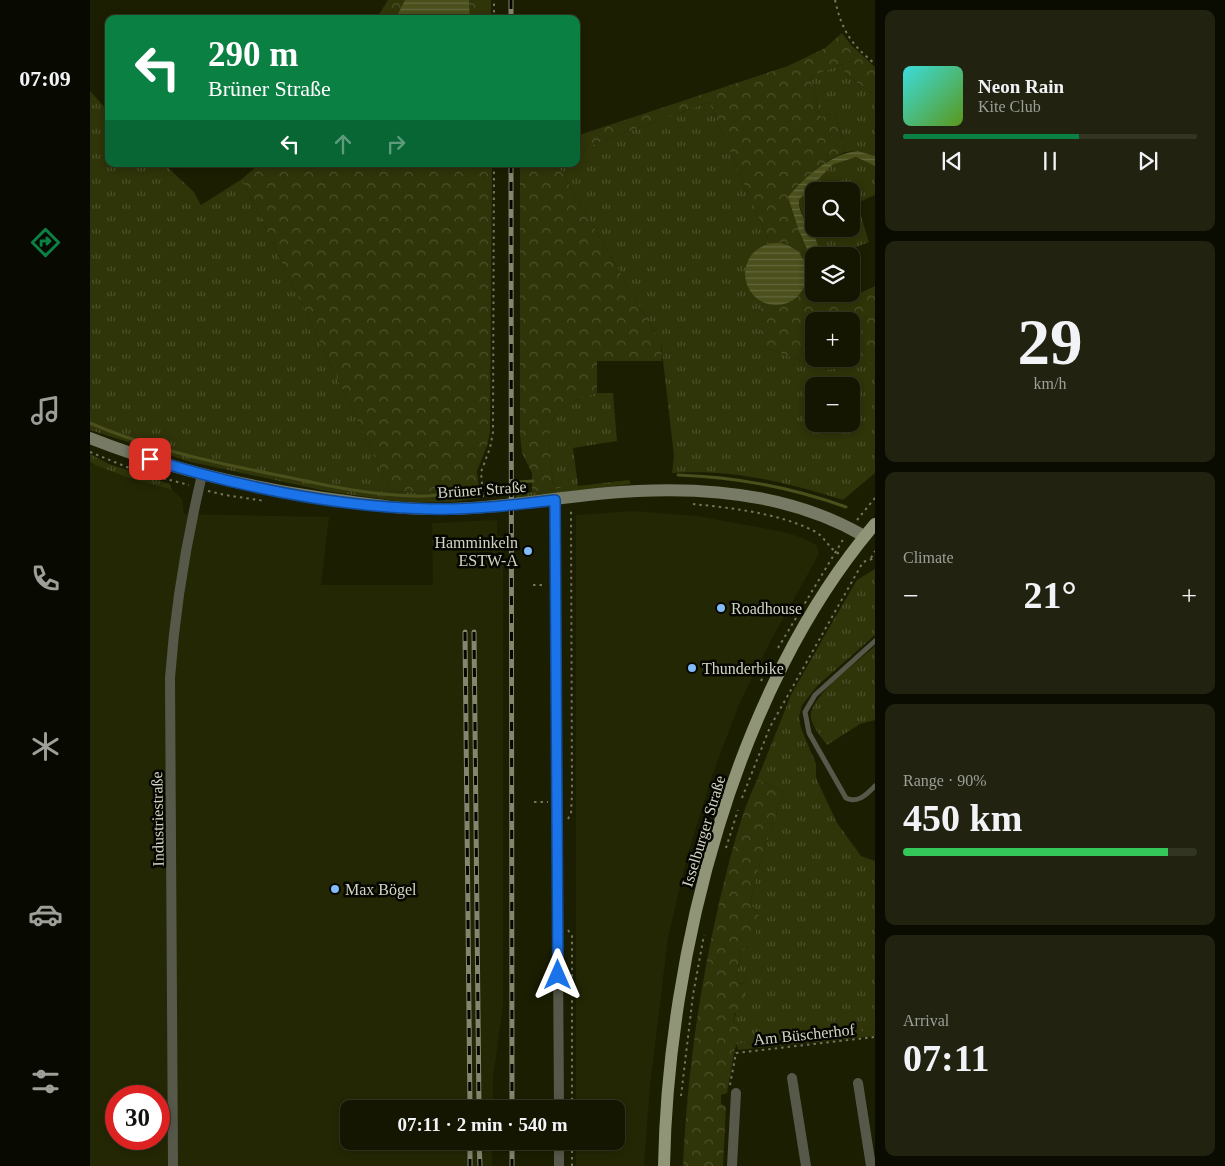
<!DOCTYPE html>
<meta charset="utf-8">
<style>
body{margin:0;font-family:Georgia,serif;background:#212310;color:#f1f3f6;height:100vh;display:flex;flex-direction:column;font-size:19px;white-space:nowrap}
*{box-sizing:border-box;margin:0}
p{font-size:16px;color:#9d9f99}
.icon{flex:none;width:28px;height:28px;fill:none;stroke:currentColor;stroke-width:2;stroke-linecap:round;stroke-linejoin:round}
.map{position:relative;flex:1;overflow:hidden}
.side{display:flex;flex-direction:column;gap:10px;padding:10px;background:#0b0c01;width:350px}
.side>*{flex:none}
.hud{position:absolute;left:15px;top:15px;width:475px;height:152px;border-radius:10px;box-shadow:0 2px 8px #0003,0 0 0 1px #333523;background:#0b8043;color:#fff;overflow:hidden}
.buttons{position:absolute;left:715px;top:182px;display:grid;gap:10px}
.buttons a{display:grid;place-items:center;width:55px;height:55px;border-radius:10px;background:#141601;box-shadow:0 2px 8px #0003,0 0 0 1px #333523;font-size:25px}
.speed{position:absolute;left:15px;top:1085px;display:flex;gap:10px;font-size:25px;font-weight:700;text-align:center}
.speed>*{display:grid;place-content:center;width:65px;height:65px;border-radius:50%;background:#141601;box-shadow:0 2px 8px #0003,0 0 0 1px #333523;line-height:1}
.speed .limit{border:8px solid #d22;background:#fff;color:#111}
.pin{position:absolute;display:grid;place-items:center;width:42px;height:42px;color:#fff;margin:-21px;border-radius:10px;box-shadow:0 2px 8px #0006}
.me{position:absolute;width:55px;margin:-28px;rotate:0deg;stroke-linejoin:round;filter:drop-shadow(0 0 4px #0008)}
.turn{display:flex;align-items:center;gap:18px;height:105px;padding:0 20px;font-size:22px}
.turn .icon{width:65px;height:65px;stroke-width:2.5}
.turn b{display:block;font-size:35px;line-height:42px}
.lanes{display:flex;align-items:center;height:48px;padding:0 20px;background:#0003;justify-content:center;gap:25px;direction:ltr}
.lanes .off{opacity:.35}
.big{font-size:38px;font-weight:700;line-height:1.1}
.side .tile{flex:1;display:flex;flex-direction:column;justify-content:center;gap:8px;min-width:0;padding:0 18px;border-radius:10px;background:#212310}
.side .dial{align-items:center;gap:0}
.dial b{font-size:65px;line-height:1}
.song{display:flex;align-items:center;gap:15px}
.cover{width:60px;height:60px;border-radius:8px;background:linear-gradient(135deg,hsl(180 70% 55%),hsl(90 70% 35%))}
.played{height:5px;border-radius:2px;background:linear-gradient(90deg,#0b8043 60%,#333523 60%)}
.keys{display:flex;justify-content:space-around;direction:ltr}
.heat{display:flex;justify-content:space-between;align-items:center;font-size:28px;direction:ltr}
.charge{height:8px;border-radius:4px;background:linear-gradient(90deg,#34c759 90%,#333523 0)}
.trip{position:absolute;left:250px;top:1100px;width:285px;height:50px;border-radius:10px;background:#141601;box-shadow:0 2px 8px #0003,0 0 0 1px #333523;font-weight:700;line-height:50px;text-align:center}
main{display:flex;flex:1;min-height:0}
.dock{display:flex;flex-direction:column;width:90px;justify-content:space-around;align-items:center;background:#080900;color:#9d9f99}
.dock .icon{width:35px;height:35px}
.dock .on{color:#0b8043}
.dock b{font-size:22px;color:#f1f3f6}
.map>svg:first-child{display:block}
.built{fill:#242704;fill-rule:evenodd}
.grass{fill:url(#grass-tufts);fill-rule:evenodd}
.forest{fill:url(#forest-crowns);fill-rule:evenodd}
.water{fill:url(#water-rules)}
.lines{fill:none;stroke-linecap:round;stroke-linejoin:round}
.stream{stroke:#4a4f1c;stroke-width:3}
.path{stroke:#73755e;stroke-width:2;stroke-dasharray:2.5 4;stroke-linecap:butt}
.service{stroke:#56584a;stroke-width:5}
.minor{stroke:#56584a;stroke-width:10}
.secondary{stroke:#777a64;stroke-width:12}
.primary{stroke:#919578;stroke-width:12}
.rail-casing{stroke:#848670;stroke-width:5}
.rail{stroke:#060701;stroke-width:3;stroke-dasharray:9;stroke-linecap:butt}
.route-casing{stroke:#114b97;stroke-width:12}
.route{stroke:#1a73e8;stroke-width:9}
.poi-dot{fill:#82bcfa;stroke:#060701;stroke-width:2}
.labels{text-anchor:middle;stroke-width:5;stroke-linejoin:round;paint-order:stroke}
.street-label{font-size:16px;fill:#d3d5c4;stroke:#060701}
.poi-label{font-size:16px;fill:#d3d5c4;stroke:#060701;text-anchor:start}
</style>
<main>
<nav class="dock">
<b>07:09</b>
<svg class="icon on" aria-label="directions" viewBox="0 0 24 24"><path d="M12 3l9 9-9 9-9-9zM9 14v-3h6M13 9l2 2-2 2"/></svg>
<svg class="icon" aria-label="music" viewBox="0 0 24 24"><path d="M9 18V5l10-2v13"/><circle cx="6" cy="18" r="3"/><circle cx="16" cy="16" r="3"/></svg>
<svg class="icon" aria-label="phone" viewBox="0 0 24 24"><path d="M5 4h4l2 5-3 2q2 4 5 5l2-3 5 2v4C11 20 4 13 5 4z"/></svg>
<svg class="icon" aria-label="climate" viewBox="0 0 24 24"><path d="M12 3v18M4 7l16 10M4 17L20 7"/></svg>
<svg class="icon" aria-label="car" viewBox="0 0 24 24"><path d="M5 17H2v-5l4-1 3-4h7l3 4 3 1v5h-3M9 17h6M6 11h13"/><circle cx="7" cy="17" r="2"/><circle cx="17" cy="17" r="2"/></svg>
<svg class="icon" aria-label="filters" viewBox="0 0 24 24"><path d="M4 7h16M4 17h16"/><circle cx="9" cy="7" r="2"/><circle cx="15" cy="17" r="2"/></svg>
</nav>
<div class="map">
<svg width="785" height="1166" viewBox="0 0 785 1166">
<defs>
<pattern id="grass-tufts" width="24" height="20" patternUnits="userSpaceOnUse" patternTransform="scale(1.25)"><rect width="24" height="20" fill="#303409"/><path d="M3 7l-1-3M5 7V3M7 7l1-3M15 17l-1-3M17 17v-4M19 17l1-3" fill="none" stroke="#4d502b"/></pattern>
<pattern id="forest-crowns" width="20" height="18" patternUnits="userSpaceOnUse" patternTransform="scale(1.25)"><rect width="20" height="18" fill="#303409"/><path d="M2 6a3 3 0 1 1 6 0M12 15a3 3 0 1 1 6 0" fill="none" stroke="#4d502b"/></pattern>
<pattern id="water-rules" width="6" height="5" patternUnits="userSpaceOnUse" patternTransform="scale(1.25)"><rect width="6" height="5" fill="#4a4f1c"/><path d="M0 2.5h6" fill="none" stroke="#63673b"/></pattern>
</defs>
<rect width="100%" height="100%" fill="#1b1e01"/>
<path class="built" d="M 0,463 L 39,478 L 82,490 L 92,499 L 94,514 L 239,517 L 231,585 L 343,585 L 342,523 L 407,520 L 407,536 L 413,536 L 413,1005 L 403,1078 L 403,1109 L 259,1109 L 259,1141 L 402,1141 L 402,1166 L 0,1166 ZM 26,1096 L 69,1096 L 69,1139 L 26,1139 Z
M 543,511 L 608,516 L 689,531 L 710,537 L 727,545 L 729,554 L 679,644 L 650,702 L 622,776 L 597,857 L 578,938 L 560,1086 L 554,1166 L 486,1166 L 486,1141 L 526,1141 L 526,1109 L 486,1109 L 486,515 Z"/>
<path class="grass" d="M 752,64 L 755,74 L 785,95 L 785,156 L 768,151 L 755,152 L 746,113 L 731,117 L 720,77 Z
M 0,91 L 19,112 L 19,164 L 74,164 L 104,192 L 111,205 L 152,179 L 301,491 L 336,493 L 379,485 L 384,499 L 362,502 L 318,503 L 236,491 L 101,462 L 0,430 Z
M 619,102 L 680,244 L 674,245 L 665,296 L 671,300 L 671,346 L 736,370 L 785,363 L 785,473 L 753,500 C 696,482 642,469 582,473 L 584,456 L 571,343 L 467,164 L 486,164 L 486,151 ZM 724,386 L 761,386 L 761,424 L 724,424 Z
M 766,157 L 785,166 L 785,195 L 767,203 L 779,242 L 744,256 L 728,256 L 729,253 C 724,240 709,212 709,200 L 742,165 ZM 724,191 L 761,191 L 761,229 L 724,229 Z
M 507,393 L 523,393 L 527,441 L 483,448 L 488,486 L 539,480 L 541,484 L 426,498 L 426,494 L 471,488 L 463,484 C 458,433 448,408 507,393 Z
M 0,454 L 19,464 L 80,484 L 82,490 L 39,478 L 5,465 L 0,462 Z
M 785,569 L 785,635 L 727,686 L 712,705 L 709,717 L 711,728 L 726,764 L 726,778 L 747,823 L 771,856 L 785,861 L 785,1027 L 647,1044 L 644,1050 L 649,1025 L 643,1022 L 656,981 L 650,984 L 646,977 L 651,952 L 657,947 L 662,951 L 669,915 L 660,903 L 670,863 L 694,791 L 667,780 L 701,695 L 739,628 L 767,580 Z
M 785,646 L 785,720 L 770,724 L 737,745 C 731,737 723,728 721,718 C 718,696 769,661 785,646 Z"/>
<path class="forest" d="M 298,0 L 315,0 L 305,19 L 286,19 Z
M 379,0 L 401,0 L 401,19 L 380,19 Z
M 752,33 L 761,45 L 785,67 L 785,95 L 755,74 L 752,64 L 720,77 L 731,117 L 746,113 L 755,152 L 738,161 L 698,197 L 724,263 L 724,294 L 761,294 L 761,285 L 766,295 L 785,286 L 785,363 L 736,370 L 671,346 L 671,300 C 694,311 718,295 717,269 L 686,243 L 680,244 L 619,102 L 486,151 L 486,136 L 698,66 L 735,48 ZM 724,321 L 761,321 L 761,359 L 724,359 Z
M 169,164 L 402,164 L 400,432 L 397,446 L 387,471 L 390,498 L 384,499 L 379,485 L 336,493 L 301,491 L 152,179 Z
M 430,164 L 467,164 L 571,343 L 572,361 L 507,361 L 507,393 C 448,408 458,433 463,484 L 472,488 L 442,492 L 442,473 L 432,453 L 430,436 Z
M 763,248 L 768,258 L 761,260 L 761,256 L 744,256 Z
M 667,780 L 694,791 L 670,863 L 660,903 L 669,915 L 662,952 L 657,947 L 651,952 L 646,977 L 650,984 L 657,981 L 651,1011 L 645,1013 L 643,1022 L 649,1025 L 637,1093 L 631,1095 L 631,1104 L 636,1107 L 633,1166 L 593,1166 C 597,1077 609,990 629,903 C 639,862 649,818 667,780 Z
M 785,1027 L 785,1036 L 648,1050 L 647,1044 Z"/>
<path class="water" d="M 315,0 L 379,0 L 380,19 L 305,19 Z
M 768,151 L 785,156 L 785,166 L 766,157 L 742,165 L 709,200 C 708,221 732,235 728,256 L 724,256 L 723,263 L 708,228 L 698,197 C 714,178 741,153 768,151 Z
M655 274a31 31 0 1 1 62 0a31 31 0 1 1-62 0Z"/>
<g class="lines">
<path class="stream" d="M 0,423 C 62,450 131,464 197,477 C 238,486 281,495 324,496 C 345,497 367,492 388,488
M 588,475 C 646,477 701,487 756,507
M 427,482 L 443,481"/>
<path class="path" d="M 745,0 C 752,31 761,44 785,64
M 404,19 L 404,0
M 0,452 L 49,472 L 99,485
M 118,491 L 135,495 L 175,501
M 393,497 L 391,472 L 400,448 L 403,432 L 404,164
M 603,504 C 642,508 688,513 724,531 C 736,537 739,550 750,554
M 767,520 L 785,498
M 781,558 L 785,551
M 443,585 L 456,585
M 688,648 L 754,538
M 671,681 L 680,663
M 652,798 L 680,727 L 773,562 L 785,558
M 444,802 L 458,802
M 478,819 L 481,813 L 482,794 L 481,509
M 636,848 L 648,810
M 478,930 L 482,936 L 482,1109
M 640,1085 L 646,1053 L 785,1037
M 591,1096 L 603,995 L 614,935
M 482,1166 L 482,1141"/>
<path class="service" d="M 785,641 L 725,695 L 715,712 L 719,733 L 756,798 C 768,804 777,794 785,786"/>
<path class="minor" d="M 465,500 L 469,1109
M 702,1078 L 716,1166
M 768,1083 L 781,1166
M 469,1141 L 469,1166
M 83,1166 L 80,678 C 85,609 96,542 112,475
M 642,1166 L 646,1093"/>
<path class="secondary" d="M 0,438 C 73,467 149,485 227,497 C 265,502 303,509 341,509 C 411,510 478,494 547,491 C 624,487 707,497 774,536"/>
<path class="primary" d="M 574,1166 C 578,953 645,688 785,524"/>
<defs>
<path id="rail" d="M 421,0 L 421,19
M 421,164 L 422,1109
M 375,632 L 380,1109
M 384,632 L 389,1109
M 380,1141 L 380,1166
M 389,1141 L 390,1166
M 422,1141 L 422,1166"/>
</defs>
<use href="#rail" class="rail-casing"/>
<use href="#rail" class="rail"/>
</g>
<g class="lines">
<defs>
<path id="route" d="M 60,459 C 150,487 246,507 340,509 C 381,510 424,505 465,500 L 468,975"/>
</defs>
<use href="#route" class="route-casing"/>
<use href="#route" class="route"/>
</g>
<g class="poi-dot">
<circle cx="438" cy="551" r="5"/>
<circle cx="631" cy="608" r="5"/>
<circle cx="602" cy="668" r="5"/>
<circle cx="245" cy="889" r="5"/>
</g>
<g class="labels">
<g class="street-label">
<text transform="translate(392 489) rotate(-4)" y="6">Brüner Straße</text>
<text transform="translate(67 819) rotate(-91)" y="6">Industriestraße</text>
<text transform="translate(613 831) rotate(-73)" y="6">Isselburger Straße</text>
<text transform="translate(714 1034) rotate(-6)" y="6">Am Büscherhof</text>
</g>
<g class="poi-label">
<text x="428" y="548" text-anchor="end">Hamminkeln<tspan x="428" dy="18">ESTW-A</tspan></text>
<text x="641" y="614">Roadhouse</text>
<text x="612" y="674">Thunderbike</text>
<text x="255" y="895">Max Bögel</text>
</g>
</g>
</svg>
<div class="buttons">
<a><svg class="icon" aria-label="search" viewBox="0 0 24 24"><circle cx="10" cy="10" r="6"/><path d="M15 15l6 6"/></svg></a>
<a><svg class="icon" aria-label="layers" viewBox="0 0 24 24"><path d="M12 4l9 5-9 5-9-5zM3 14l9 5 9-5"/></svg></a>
<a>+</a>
<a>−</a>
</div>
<div class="speed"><div class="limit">30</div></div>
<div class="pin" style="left:60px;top:459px;background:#d93025"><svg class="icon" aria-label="arrive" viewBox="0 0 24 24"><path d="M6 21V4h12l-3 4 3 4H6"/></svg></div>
<svg class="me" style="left:468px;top:975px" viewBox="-20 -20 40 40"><path d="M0-17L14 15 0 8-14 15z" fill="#1a73e8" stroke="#fff" stroke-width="4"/></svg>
<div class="trip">07:11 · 2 min · 540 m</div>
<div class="hud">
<div class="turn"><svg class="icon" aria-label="left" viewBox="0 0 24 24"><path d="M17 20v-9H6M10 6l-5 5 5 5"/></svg><div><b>290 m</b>Brüner Straße</div></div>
<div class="lanes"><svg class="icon" aria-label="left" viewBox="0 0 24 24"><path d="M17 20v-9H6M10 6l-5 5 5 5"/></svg><svg class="icon off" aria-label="ahead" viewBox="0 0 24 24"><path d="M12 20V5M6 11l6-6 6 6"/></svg><svg class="icon off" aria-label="right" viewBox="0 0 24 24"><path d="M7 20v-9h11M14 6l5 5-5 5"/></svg></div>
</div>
</div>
<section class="side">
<div class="tile">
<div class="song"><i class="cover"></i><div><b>Neon Rain</b><p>Kite Club</p></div></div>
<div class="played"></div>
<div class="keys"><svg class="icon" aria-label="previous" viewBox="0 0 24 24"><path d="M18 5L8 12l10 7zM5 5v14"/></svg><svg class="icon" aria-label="pause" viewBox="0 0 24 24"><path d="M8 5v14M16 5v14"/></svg><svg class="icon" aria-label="next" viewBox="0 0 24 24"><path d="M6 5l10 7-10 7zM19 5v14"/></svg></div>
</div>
<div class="tile dial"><b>29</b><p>km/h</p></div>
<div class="tile"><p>Climate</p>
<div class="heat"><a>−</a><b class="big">21°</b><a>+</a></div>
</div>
<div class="tile"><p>Range · 90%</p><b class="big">450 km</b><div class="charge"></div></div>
<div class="tile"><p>Arrival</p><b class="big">07:11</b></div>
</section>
</main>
